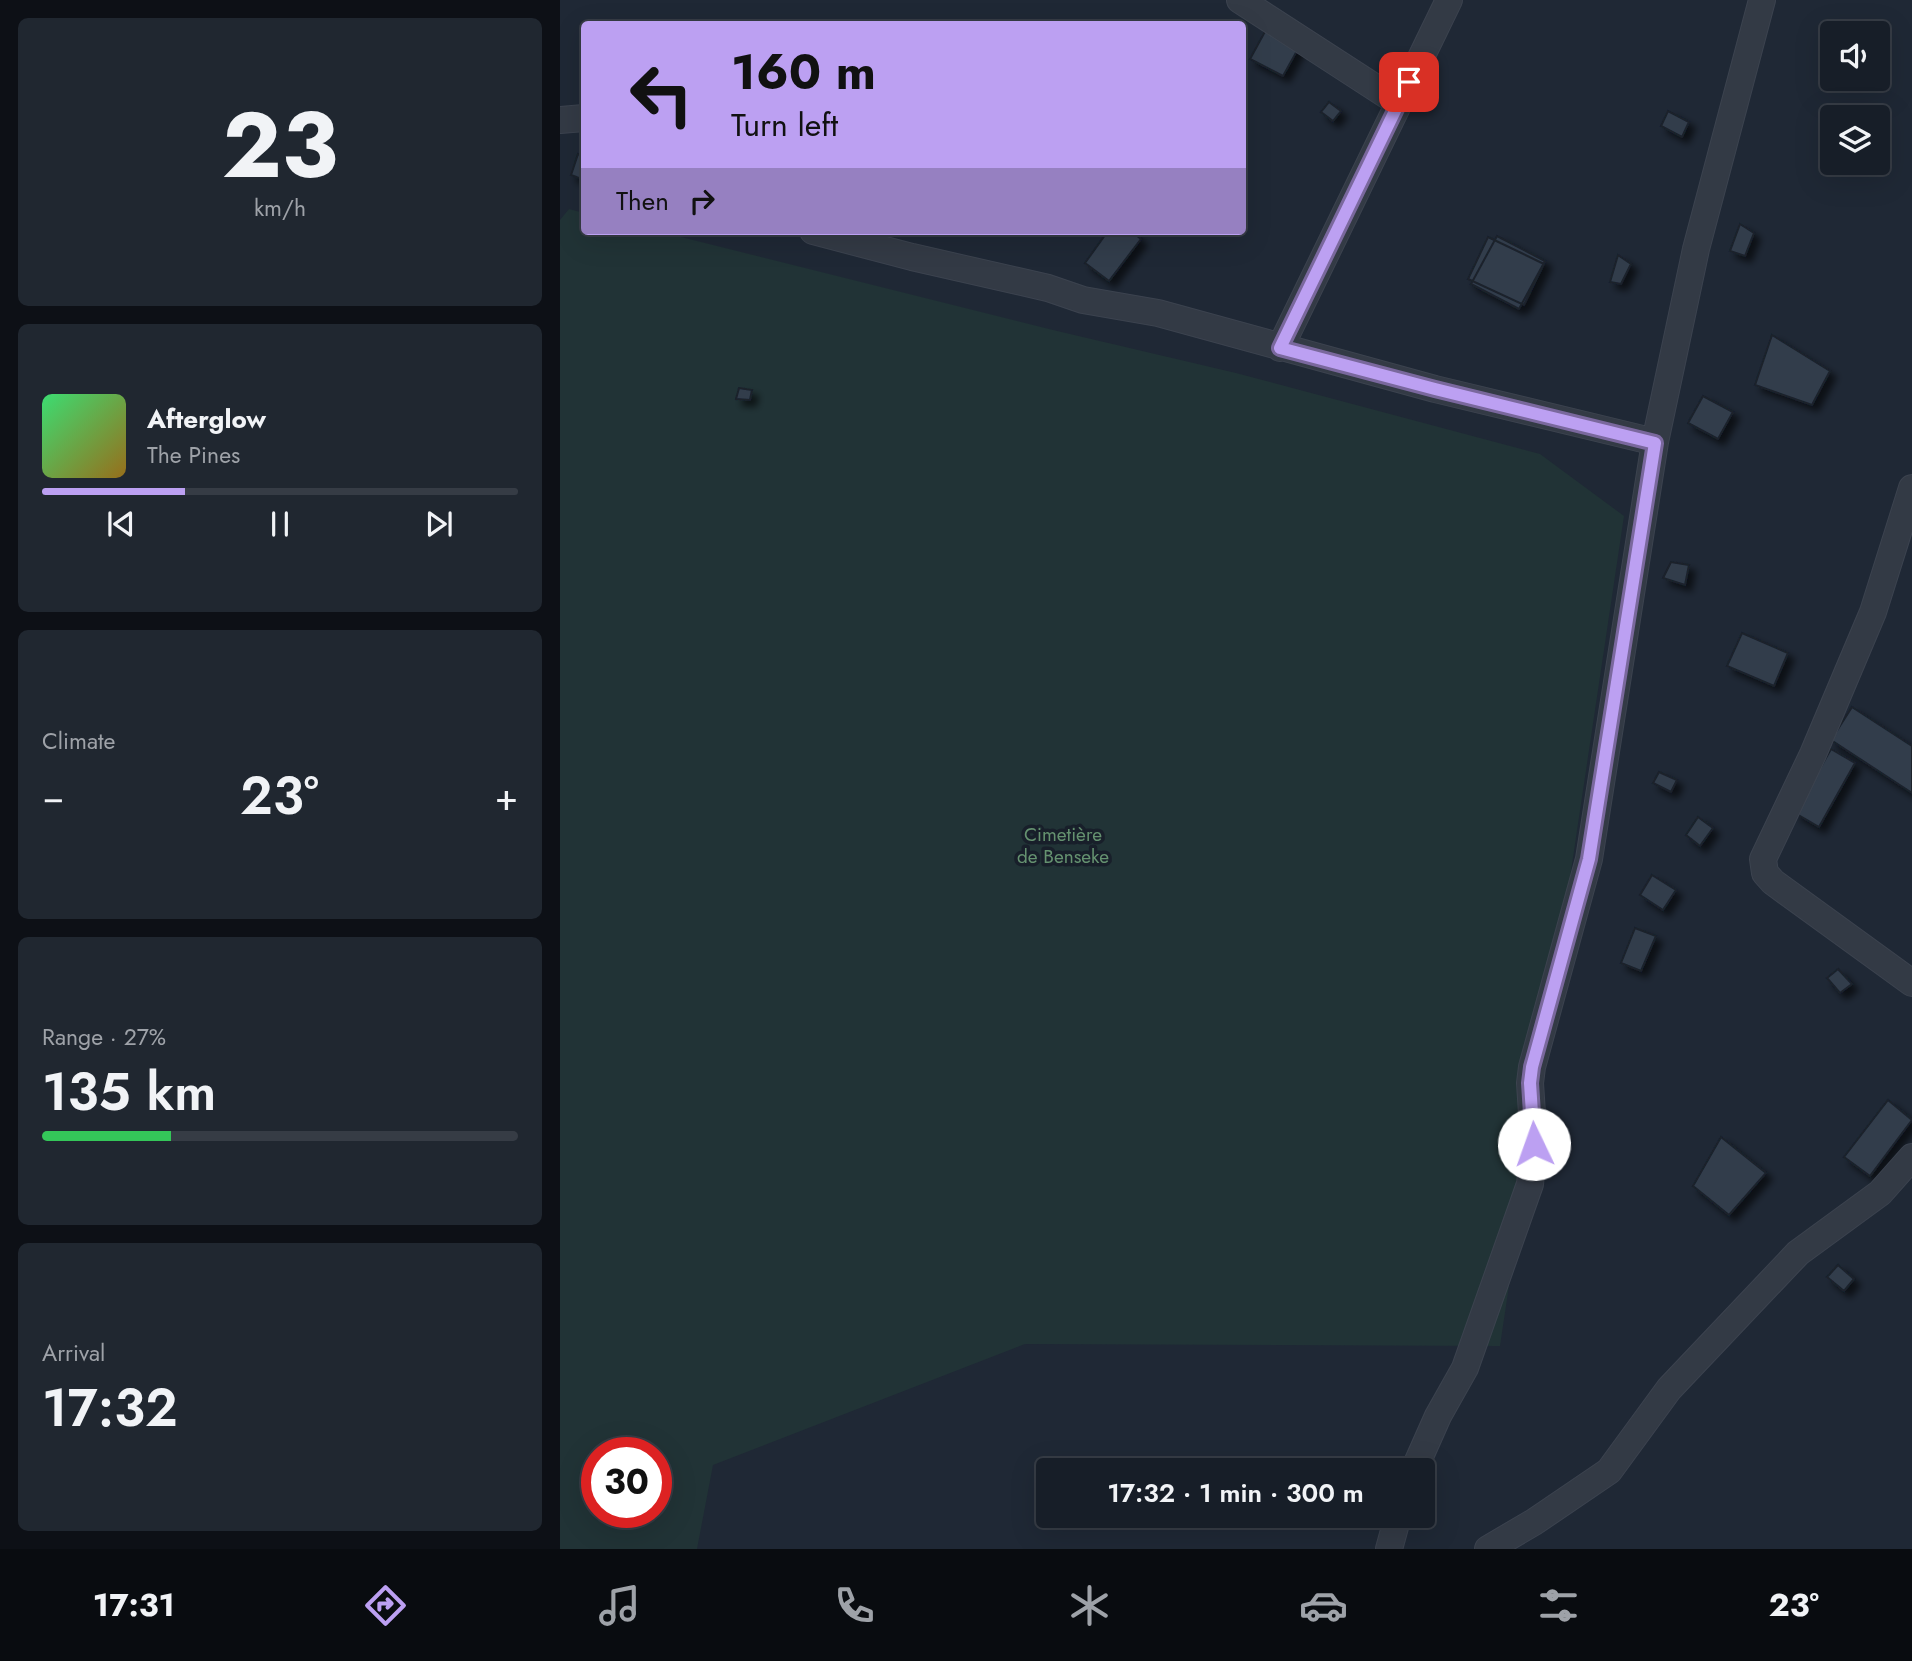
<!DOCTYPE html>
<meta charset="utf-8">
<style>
body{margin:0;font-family:Jost,sans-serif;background:#202730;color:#f1f3f6;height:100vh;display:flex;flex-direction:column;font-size:26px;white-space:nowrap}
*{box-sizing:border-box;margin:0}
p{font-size:23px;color:#9ea2a8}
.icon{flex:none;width:38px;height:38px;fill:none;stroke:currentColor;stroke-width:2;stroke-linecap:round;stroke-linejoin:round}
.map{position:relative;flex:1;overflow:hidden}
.drawer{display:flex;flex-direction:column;gap:18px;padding:18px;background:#0d1016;width:560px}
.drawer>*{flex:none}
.banner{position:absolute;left:21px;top:21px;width:665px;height:214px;border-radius:7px;box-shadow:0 7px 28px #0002,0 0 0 2px #363c45;background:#bca0f2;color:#111;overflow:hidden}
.tools{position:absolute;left:1260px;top:21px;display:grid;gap:14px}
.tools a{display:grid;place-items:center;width:70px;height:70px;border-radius:7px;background:#171e28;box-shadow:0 7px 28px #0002,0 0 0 2px #363c45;font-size:35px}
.speed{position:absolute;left:21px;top:1437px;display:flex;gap:14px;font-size:35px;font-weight:700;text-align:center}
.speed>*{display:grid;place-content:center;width:91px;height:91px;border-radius:50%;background:#171e28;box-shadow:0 7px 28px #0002,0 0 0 2px #363c45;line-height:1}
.speed .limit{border:10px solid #d22;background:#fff;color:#111}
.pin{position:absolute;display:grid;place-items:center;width:60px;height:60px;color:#fff;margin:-30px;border-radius:14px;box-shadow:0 4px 10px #0006}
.me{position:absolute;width:77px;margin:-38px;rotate:357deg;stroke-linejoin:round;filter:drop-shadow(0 0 5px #0008)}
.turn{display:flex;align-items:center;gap:24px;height:147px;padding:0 35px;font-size:32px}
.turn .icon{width:91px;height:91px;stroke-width:2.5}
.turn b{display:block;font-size:49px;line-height:60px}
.then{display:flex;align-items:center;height:66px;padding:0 35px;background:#0003;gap:14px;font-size:26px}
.big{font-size:52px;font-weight:600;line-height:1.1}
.drawer .widget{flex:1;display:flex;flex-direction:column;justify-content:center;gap:10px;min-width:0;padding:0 24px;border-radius:10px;background:#202730}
.drawer .dial{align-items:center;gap:0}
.dial b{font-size:91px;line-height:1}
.song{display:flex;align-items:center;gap:21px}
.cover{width:84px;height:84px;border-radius:10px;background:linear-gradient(135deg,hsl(140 70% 55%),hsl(40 70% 35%))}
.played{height:7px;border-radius:4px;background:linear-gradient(90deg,#bca0f2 30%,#363c45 30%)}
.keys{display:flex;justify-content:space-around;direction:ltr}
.heat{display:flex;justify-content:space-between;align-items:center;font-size:38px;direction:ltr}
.charge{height:10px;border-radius:5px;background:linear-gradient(90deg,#34c759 27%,#363c45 0)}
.trip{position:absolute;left:476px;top:1458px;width:399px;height:70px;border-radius:7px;background:#171e28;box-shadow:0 7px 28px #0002,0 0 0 2px #363c45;font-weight:600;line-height:70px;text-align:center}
.menu{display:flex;height:112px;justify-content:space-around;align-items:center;background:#090c10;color:#9ea2a8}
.menu .icon{width:49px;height:49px}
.menu .active{color:#bca0f2}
.menu b{font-size:32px;color:#f1f3f6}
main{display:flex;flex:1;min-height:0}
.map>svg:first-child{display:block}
.green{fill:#213336;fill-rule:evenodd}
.building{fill:#313c4b;stroke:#1a212c;stroke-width:2;filter:url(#shadow)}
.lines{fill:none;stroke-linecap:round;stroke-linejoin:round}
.minor-casing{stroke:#3c434f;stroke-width:28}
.minor{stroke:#333a45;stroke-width:26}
.route-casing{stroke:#7a689d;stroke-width:18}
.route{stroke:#bca0f2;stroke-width:12}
.labels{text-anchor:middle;stroke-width:7;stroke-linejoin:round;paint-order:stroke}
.park-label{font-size:19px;fill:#659270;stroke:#181f2a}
</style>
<main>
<section class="drawer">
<div class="widget dial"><b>23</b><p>km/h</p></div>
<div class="widget">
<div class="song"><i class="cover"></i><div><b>Afterglow</b><p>The Pines</p></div></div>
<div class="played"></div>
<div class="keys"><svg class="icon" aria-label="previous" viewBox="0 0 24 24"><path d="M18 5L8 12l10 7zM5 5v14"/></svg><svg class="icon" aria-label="pause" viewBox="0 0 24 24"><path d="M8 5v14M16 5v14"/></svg><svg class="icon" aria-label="next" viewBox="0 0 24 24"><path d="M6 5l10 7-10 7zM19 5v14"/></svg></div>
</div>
<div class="widget"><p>Climate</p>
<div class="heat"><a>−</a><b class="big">23°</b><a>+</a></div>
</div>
<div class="widget"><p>Range · 27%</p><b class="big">135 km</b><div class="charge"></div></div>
<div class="widget"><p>Arrival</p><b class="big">17:32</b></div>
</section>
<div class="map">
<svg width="1352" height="1549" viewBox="0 0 1352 1549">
<defs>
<filter id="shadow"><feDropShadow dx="6" dy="6" stdDeviation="3.5" flood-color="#0009"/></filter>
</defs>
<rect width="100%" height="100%" fill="#1f2835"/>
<path class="green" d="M 9,209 L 24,213 L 24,231 L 97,231 L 493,330 L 676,373 L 980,454 L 1064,516 L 940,1346 L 465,1344 L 153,1465 L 137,1549 L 0,1549 L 0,220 ZM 37,1452 L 96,1452 L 96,1512 L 37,1512 Z"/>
<path class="building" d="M 714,15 L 747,33 L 723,76 L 690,59 Z
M 769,102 L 781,111 L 773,121 L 761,112 Z
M 1108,111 L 1129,122 L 1122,137 L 1101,126 Z
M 18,154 L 24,156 L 24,180 L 11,175 Z
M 1180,224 L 1194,233 L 1185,256 L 1170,251 Z
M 548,231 L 571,231 L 581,239 L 549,281 L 525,263 Z
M 937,236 L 985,261 L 959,309 L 911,284 Z
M 928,237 L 984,264 L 964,305 L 908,279 Z
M 1058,255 L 1071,264 L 1061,284 L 1050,282 Z
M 1212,335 L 1270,371 L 1252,405 L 1195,385 Z
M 179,388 L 192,390 L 190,400 L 176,399 Z
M 1143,396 L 1173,412 L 1158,439 L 1128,423 Z
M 1111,562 L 1129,565 L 1125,585 L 1103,578 Z
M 1182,633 L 1228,653 L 1214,686 L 1167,666 Z
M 1292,707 L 1352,746 L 1352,793 L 1271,740 Z
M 1271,749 L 1295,763 L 1259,827 L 1235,813 Z
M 1099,772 L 1117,780 L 1111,792 L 1093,783 Z
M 1138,817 L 1153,828 L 1140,846 L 1126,835 Z
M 1092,875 L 1116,890 L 1103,910 L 1080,895 Z
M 1075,928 L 1096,936 L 1081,971 L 1061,963 Z
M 1278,969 L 1292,984 L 1280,993 L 1267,978 Z
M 1328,1100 L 1352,1120 L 1310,1176 L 1284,1157 Z
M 1161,1137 L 1206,1173 L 1169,1215 L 1133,1186 Z
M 1278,1265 L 1294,1279 L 1284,1291 L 1267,1277 Z"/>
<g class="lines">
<defs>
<path id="minor" d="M 680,0 L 839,103
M 0,120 L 24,118
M 253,231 L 352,257 L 488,288 L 523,300 L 598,313 L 875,389 L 1095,442
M 720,348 L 889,0
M 1352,488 L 1313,612 L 1253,754 L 1203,859 L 1205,873 L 1213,882 L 1352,983
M 854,1470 L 878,1416 L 905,1368 L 970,1184 L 974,1144 L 970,1083 L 972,1067 L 1029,859 L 1095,442 L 1136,249 L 1202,0
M 829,1549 L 838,1516
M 928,1549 L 974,1522 L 1049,1471 L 1109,1389 L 1238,1253 L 1320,1193 L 1352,1157"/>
</defs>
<use href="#minor" class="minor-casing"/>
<use href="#minor" class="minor"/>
</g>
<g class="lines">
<defs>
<path id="route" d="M 849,82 L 720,348 L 875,389 L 1095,443 L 1029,859 L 972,1067 L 970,1083 L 974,1144"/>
</defs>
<use href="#route" class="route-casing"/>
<use href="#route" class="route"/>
</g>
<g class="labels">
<g class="park-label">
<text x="503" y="841">Cimetière<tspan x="503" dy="22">de Benseke</tspan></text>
</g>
</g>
</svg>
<div class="tools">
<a><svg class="icon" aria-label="sound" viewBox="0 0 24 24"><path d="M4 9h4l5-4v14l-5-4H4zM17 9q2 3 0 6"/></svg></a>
<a><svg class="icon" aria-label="layers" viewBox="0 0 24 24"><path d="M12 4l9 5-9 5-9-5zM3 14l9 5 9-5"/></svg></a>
</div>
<div class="speed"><div class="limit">30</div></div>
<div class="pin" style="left:849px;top:82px;background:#d93025"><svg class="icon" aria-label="arrive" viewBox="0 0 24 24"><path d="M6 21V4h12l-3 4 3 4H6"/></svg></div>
<svg class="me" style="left:974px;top:1144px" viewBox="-20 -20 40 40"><circle r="19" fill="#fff"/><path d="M0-13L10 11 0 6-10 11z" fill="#bca0f2"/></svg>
<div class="trip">17:32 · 1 min · 300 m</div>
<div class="banner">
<div class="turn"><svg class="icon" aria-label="left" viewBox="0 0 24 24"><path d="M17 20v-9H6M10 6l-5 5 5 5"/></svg><div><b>160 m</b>Turn left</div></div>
<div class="then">Then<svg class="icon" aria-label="right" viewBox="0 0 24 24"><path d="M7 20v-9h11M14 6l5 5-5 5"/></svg></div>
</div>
</div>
</main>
<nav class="menu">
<b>17:31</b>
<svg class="icon active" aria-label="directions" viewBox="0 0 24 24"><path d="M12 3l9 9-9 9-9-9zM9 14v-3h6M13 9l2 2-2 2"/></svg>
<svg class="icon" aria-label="music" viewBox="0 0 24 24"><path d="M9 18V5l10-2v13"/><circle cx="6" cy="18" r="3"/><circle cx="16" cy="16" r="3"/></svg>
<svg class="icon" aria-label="phone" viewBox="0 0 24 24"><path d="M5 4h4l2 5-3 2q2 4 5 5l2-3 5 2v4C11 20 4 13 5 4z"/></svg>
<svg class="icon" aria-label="climate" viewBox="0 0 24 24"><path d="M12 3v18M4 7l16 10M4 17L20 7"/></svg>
<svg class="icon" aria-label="car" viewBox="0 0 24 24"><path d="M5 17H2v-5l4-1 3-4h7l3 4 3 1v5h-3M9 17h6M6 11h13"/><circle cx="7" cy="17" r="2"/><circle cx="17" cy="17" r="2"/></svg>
<svg class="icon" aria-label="filters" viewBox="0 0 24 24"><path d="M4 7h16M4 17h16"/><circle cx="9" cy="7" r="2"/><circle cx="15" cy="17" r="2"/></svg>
<b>23°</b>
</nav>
